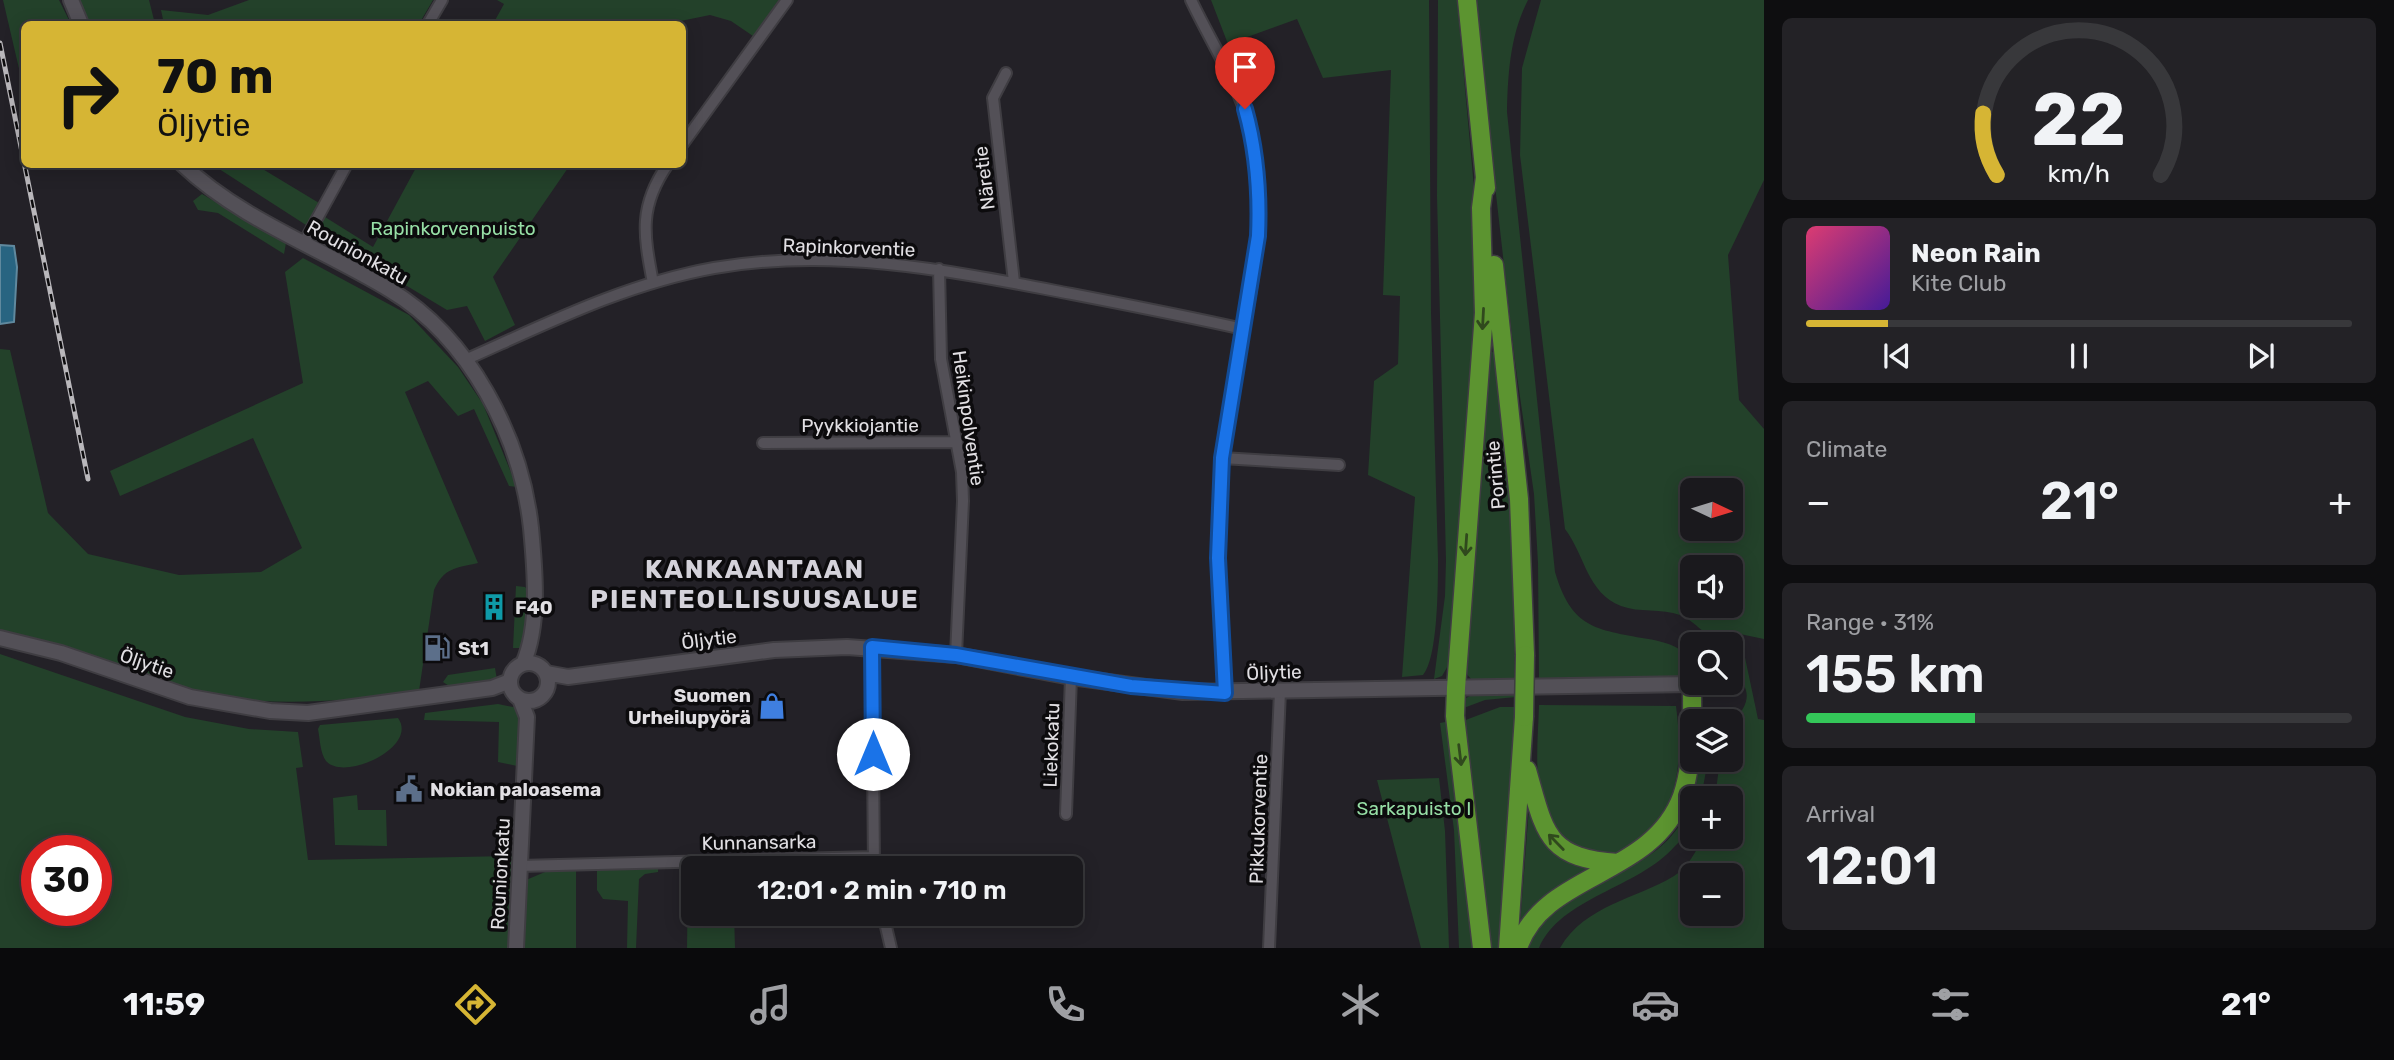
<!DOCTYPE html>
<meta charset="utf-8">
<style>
body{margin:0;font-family:Rubik,sans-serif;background:#232226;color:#f1f3f6;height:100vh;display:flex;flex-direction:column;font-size:26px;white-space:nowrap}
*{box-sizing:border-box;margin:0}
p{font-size:23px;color:#9fa0a4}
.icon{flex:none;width:38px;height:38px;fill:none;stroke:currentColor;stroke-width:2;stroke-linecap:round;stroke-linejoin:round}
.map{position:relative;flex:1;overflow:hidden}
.details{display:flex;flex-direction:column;gap:18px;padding:18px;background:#0e0e10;width:630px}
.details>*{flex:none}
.guide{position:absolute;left:21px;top:21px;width:665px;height:147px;border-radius:10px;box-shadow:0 4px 18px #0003,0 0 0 2px #38383b;background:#d6b534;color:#111;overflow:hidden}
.needle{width:46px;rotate:94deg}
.buttons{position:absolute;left:1680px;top:478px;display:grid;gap:14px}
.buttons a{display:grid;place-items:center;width:63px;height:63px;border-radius:10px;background:#1a191d;box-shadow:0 4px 18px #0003,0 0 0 2px #38383b;font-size:35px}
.speed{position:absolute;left:21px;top:835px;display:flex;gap:14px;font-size:35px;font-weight:700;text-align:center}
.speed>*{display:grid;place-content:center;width:91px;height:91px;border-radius:50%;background:#1a191d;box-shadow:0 4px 18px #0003,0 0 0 2px #38383b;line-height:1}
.speed .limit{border:10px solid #d22;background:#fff;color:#111}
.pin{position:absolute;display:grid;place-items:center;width:60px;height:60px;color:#fff;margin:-72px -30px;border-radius:50% 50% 50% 0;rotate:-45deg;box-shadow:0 0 7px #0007}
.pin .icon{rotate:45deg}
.me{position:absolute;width:77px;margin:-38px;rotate:0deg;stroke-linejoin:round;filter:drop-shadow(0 0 5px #0008)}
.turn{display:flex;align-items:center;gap:24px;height:147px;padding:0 21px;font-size:32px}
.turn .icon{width:91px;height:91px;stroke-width:2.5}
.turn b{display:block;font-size:49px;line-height:60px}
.big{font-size:52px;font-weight:600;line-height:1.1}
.details .widget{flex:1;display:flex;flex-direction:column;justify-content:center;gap:10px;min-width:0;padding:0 24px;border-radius:10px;background:#232226}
.details .dial{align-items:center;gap:0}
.dial svg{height:182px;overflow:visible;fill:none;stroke:#38383b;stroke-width:7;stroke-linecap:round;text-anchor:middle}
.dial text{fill:#f1f3f6;stroke:none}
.song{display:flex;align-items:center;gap:21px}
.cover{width:84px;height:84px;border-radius:10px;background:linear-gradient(135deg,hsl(340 70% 55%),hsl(260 70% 35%))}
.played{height:7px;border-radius:4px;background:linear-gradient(90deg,#d6b534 15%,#38383b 15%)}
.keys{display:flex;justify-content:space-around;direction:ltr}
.heat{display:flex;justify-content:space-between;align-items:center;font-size:38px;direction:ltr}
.charge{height:10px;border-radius:5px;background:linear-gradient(90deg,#34c759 31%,#38383b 0)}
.trip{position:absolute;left:681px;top:856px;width:402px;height:70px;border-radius:10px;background:#1a191d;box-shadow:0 4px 18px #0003,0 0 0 2px #38383b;font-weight:600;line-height:70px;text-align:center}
.tabs{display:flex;height:112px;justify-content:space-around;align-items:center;background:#0a0a0c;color:#9fa0a4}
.tabs .icon{width:49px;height:49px}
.tabs .selected{color:#d6b534}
.tabs b{font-size:32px;color:#f1f3f6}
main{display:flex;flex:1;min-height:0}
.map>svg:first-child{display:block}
.green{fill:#23412a;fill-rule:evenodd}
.water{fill:#286481;stroke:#60899e;stroke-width:2}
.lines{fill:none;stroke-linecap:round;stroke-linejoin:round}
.minor-casing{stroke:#3f3d42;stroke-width:14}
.secondary-casing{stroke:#3f3d42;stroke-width:18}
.trunk-casing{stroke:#3f3d42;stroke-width:21}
.minor{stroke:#535057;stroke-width:10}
.secondary{stroke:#535057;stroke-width:14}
.trunk{stroke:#5c9430;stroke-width:18}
.rail-casing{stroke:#b9b7bb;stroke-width:5}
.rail{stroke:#0c0b0d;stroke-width:2.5;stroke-dasharray:8;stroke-linecap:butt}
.trunk-bridge-casing{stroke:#3f3d42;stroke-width:21;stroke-linecap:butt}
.trunk-bridge{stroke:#5c9430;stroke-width:18}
.oneway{stroke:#30491d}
.route-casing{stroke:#114b97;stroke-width:18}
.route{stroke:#1a73e8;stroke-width:12}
.labels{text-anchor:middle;stroke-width:7;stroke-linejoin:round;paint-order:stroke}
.street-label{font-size:19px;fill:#e1dfe3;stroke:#0c0b0d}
.park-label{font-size:19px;fill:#97dfa6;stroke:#0c0b0d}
.poi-label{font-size:19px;font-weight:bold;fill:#e1dfe3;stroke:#0c0b0d;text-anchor:start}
.district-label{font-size:26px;font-weight:bold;letter-spacing:2px;fill:#d4d2da;stroke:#0c0b0d}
</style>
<main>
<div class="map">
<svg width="1764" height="948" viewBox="0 0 1764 948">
<rect width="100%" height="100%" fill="#232127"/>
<path class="green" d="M 3,0 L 59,0 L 71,24 L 24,24 L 24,90 Z
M 76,0 L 149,0 L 155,24 L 85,24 Z
M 249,0 L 433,0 L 419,24 L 164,24 L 161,10 L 208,15 Z
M 497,0 L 779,0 L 753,36 L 731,21 L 710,15 L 666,24 L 493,24 L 504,4 Z
M 1211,0 L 1429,0 L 1431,312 L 1438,560 C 1438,585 1438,658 1423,675 L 1402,677 L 1415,497 L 1368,475 L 1374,381 L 1398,364 L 1400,296 L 1383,295 L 1391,70 L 1323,78 L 1297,19 L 1228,44 Z
M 1438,0 L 1457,0 L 1480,254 L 1452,659 L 1442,676 L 1434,679 L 1445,596 L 1446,560 L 1437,196 Z
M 1474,0 L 1528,0 C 1510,35 1508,74 1507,112 L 1555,572 C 1571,625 1591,629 1642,638 C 1655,640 1667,642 1679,649 L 1685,665 L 1678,677 L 1539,678 L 1538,563 L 1534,494 L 1515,362 Z
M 1541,0 L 1764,0 L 1764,180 L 1728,255 L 1739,400 L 1764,429 L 1764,639 L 1740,634 L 1758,719 L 1764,720 L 1764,948 L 1560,948 C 1585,905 1636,899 1674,876 C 1688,868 1696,851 1703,837 L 1731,836 L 1731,798 L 1715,798 L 1720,760 L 1731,760 L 1731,722 C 1751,705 1753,688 1731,670 L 1731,644 C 1708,644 1700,623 1680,615 C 1662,608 1639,613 1621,606 C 1587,593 1585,555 1565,529 L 1520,155 L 1522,68 ZM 1692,490 L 1731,490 L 1731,528 L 1692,528 ZM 1692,567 L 1731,567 L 1731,606 L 1692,606 ZM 1692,875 L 1731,875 L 1731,914 L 1692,914 Z
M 418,164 L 570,165 L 493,277 L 515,325 L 485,341 L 467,306 L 447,310 L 317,232 L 325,217 L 373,247 Z
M 213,165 L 256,165 L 319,203 L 306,225 Z
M 202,194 L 286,243 L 284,254 L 218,213 L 198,210 L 193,201 Z
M 303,258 L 409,315 L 458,367 L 483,404 L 517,487 L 509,486 L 474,409 L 458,416 L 428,381 L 405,392 L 478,563 C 455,568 444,568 434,590 L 419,691 L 412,694 C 327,702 247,710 163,684 C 108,667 56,644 0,631 L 0,349 L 10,350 L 48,513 L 88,554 L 179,575 L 261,572 L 302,548 L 253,438 L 120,496 L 110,471 L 303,383 L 285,272 Z
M 1491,351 L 1495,354 L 1510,486 L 1516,579 L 1514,679 L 1472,680 L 1462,669 L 1488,353 Z
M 516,586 L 525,587 L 528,590 L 524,648 L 513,648 Z
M 0,654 L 185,717 L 249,729 L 298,732 L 303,767 L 296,768 L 308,860 L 515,856 L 510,948 L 0,948 ZM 37,850 L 96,850 L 96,910 L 37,910 Z
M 495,668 L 497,680 L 449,686 L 443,682 L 448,675 Z
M 1474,694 L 1516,695 L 1516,697 L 1485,700 L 1461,709 L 1464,699 Z
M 498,704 L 518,708 L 521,716 L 520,763 L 517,766 L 498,762 L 499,722 L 424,720 L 425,713 Z
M 1539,705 L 1676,706 C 1680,737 1682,776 1667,806 C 1658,824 1625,857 1603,859 C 1586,860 1563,844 1554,830 C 1531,796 1538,744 1539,705 Z
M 1500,707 L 1516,707 L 1502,948 L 1489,948 L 1463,721 Z
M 398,718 C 419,747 344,782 326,761 C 320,753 320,739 318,729 L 320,725 Z
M 1451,721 L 1478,948 L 1459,948 L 1454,830 L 1440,723 Z
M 1700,760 L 1708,760 L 1701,798 L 1692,798 C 1692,807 1694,817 1692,825 C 1690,833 1681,840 1675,846 C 1637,889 1561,897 1539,948 L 1525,948 C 1560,874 1653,884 1687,812 C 1694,795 1696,777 1700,760 Z
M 1439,778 L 1445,831 L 1449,948 L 1421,948 L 1377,780 Z
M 357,795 L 358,810 L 386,810 L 387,846 L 335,845 L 333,798 Z
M 1529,808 C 1550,843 1552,859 1594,870 L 1523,926 L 1520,924 Z
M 739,864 L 740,868 L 693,868 L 693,914 L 734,914 L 735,948 L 687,948 L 688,877 L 682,866 Z
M 658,866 L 658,872 L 645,874 L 639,879 L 636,948 L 627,948 L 628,901 L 603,899 L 597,890 L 597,868 Z
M 576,870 L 576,948 L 522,948 L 526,880 L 545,872 Z"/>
<path class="water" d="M 0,245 L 14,246 L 17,267 L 14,322 L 0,324 Z"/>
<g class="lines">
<defs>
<path id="minor" d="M 1191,0 C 1213,47 1245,93 1254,145 C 1273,251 1232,355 1222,460 C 1215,538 1221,615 1225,693
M 428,24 L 442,0
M 1006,73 L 993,98 L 1014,282
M 682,145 L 787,0
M 303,244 L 347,164
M 939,269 L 941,359 L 962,472 L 963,501 L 956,655
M 653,283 C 644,235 638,207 668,164
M 465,360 C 546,324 625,284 714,268 C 829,248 942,269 1056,291 C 1118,303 1181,315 1243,329
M 763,443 L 957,442
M 1222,458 L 1339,465
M 872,647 L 874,868
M 1066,814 L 1071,677
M 519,866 L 873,857
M 883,914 L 891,948
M 1269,948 L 1280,691"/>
<path id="secondary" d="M 71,0 L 81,24
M 182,164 C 241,220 321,248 390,290 C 470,338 521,437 531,528 C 535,570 540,625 523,664
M 0,638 L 61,653 L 190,697 L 270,711 L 308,713 L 492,688 L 510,681
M510 682a19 19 0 1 1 38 0a19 19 0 1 1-38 0Z
M 546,673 L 568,677 L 774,650 L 847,647 L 956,655 L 1071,677 L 1183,692 L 1692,684
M 516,948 L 527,717 L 520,699"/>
<path id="trunk" d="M 1467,0 L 1486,188
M 1494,265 L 1519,499 L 1525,655
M 1527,770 C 1545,832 1545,858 1618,863
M 1482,948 L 1455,716 L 1456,688 L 1484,313 L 1481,208 L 1485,177
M 1508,948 L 1524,717
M 1518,948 C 1543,872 1652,878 1682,796 C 1694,761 1692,720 1692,684"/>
</defs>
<use href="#minor" class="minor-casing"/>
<use href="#secondary" class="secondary-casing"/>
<use href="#trunk" class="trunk-casing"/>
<use href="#minor" class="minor"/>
<use href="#secondary" class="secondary"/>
<use href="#trunk" class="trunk"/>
<defs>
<path id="rail" d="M 0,43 L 88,479"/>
</defs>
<use href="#rail" class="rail-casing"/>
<use href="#rail" class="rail"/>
<defs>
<path id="trunk-bridge" d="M 1524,717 L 1525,655"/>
</defs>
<use href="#trunk-bridge" class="trunk-bridge-casing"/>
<use href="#trunk-bridge" class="trunk-bridge"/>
</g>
<defs><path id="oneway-shaft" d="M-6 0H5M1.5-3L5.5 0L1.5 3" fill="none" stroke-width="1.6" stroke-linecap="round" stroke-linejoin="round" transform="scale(1.75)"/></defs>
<g class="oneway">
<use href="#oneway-shaft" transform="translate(1483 319) rotate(93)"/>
<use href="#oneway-shaft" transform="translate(1466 545) rotate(94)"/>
<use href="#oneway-shaft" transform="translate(1460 755) rotate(83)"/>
<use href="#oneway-shaft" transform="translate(1556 842) rotate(-134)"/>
</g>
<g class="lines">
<defs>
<path id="route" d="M 873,754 L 872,647 L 956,655 L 1131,686 L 1225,693 L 1218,558 L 1222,458 L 1258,236 C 1260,192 1257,152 1245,109"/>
</defs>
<use href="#route" class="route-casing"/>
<use href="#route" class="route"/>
</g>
<defs>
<symbol id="building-bare" viewBox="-9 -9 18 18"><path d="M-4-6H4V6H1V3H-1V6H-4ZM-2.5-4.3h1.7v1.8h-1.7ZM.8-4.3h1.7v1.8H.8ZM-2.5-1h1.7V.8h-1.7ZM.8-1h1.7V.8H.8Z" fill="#0f9aa8" stroke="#0c0b0d" stroke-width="2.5" paint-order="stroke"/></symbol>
<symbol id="fuel-bare" viewBox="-9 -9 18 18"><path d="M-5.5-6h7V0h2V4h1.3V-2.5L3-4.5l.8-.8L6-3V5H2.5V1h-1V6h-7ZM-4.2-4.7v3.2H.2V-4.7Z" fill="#5c6f8a" stroke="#0c0b0d" stroke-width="2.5" paint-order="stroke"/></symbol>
<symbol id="shop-bare" viewBox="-9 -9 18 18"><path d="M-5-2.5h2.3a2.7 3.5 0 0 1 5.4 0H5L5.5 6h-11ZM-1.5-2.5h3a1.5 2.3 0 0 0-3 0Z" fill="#3f7fe0" stroke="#0c0b0d" stroke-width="2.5" paint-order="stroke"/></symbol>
<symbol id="civic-bare" viewBox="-9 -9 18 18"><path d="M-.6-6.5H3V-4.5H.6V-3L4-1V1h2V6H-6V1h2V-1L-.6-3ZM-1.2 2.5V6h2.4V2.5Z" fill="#5c6f8a" stroke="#0c0b0d" stroke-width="2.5" paint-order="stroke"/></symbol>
</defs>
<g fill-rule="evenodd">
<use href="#building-bare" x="475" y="588" width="38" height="38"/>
<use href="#fuel-bare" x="418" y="629" width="38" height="38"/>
<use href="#shop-bare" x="753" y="687" width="38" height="38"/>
<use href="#civic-bare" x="390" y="770" width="38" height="38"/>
</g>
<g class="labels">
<g class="street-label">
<text transform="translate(984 178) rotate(-97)" y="7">Näretie</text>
<text transform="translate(849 247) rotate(2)" y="7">Rapinkorventie</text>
<text transform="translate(358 252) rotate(29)" y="7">Rounionkatu</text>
<text transform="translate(969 418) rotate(82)" y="7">Heikinpolventie</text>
<text x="860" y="432">Pyykkiojantie</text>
<text transform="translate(1495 475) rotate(-95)" y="7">Porintie</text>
<text transform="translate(709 639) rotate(-7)" y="7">Öljytie</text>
<text transform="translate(147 663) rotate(19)" y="7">Öljytie</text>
<text transform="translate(1274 672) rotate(-2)" y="7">Öljytie</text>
<text transform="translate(1051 745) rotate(-88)" y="7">Liekokatu</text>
<text transform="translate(1258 819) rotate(-88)" y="7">Pikkukorventie</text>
<text transform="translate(759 842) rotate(-1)" y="7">Kunnansarka</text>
<text transform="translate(500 874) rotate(-87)" y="7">Rounionkatu</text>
</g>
<g class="park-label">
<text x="453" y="235">Rapinkorvenpuisto</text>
<text x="1414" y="815">Sarkapuisto I</text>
</g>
<g class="poi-label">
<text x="515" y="614">F40</text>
<text x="458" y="655">St1</text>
<text x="751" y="702" text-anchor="end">Suomen<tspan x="751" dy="22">Urheilupyörä</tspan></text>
<text x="430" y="796">Nokian paloasema</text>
</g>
<g class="district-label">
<text x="755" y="578">KANKAANTAAN<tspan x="755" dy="30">PIENTEOLLISUUSALUE</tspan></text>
</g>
</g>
</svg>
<div class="buttons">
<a><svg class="needle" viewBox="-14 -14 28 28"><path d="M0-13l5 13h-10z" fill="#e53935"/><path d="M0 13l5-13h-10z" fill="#9fa0a4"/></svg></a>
<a><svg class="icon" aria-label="sound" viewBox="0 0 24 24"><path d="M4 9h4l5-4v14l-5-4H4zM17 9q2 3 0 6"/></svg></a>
<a><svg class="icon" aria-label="search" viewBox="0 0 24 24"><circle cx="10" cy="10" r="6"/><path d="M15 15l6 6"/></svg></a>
<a><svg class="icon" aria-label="layers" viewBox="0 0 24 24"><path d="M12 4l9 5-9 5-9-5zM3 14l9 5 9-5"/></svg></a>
<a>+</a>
<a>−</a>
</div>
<div class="speed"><div class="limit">30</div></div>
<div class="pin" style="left:1245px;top:109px;background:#d93025"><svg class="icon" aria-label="arrive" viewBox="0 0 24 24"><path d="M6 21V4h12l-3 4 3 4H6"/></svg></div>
<svg class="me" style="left:873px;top:754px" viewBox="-20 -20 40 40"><circle r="19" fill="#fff"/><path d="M0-13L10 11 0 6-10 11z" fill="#1a73e8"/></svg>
<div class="trip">12:01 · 2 min · 710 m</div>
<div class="guide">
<div class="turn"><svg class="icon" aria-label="right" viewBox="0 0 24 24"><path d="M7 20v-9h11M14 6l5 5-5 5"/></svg><div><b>70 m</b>Öljytie</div></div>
</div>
</div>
<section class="details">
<div class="widget dial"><svg viewBox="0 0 100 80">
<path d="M14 69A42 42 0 1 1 86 69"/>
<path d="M14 69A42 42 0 0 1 8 42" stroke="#d6b534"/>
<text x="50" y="56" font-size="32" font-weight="700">22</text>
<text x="50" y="72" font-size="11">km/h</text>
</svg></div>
<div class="widget">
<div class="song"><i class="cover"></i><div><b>Neon Rain</b><p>Kite Club</p></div></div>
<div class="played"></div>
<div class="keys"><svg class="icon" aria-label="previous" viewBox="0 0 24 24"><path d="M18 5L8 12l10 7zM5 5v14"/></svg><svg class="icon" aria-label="pause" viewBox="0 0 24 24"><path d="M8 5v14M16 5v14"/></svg><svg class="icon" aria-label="next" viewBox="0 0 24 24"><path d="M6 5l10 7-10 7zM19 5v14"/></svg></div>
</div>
<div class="widget"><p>Climate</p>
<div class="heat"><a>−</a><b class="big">21°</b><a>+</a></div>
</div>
<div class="widget"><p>Range · 31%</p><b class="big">155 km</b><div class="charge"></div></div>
<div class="widget"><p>Arrival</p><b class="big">12:01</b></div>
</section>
</main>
<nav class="tabs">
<b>11:59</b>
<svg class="icon selected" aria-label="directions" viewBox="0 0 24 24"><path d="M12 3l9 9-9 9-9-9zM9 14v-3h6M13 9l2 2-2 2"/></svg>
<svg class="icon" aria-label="music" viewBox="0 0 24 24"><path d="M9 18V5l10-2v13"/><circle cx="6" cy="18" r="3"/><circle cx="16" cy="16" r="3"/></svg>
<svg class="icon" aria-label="phone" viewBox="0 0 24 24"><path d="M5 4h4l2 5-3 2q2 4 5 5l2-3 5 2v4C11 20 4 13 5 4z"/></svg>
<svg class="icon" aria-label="climate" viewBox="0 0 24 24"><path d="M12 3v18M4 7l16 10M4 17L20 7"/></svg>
<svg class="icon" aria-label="car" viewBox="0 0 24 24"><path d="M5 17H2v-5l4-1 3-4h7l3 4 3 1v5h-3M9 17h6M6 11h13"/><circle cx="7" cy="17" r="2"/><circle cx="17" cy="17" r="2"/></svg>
<svg class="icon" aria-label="filters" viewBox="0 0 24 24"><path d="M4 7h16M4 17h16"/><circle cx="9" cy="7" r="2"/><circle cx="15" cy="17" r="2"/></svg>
<b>21°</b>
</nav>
